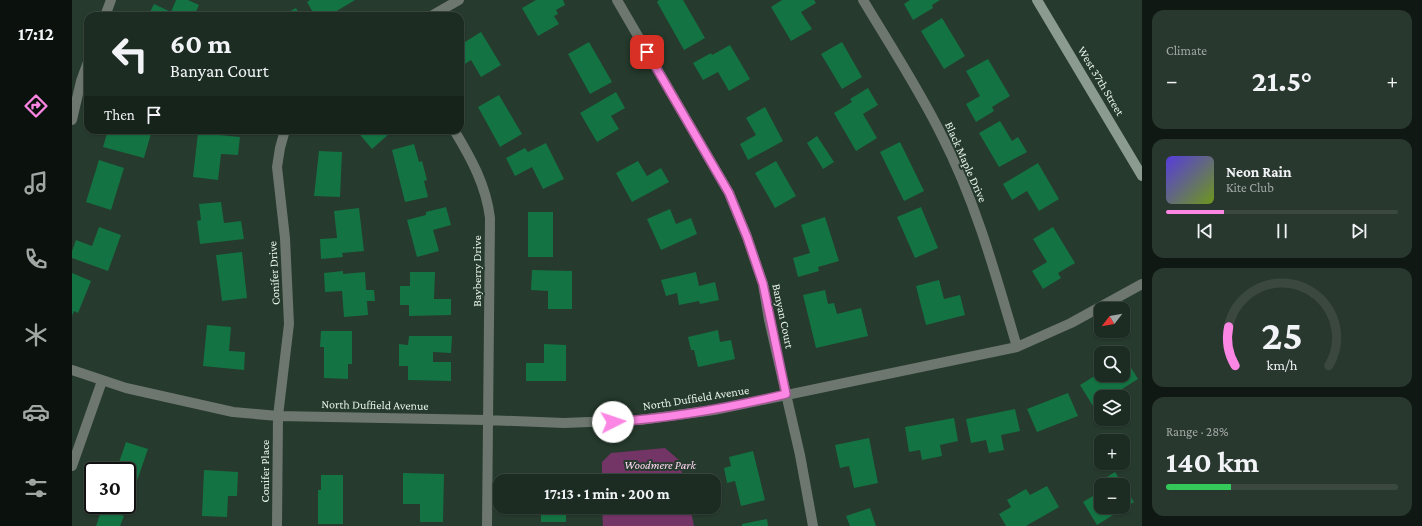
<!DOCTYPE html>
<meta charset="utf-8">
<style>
body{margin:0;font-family:"Crimson Pro",serif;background:#29382f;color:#f1f3f6;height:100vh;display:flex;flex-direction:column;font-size:15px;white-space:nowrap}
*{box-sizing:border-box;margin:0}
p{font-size:13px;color:#a0a7a5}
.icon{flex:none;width:22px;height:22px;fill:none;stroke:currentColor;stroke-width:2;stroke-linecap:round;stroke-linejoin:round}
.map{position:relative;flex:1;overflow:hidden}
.sheet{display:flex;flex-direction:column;gap:10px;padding:10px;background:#0f1813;width:280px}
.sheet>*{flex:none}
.hud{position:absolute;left:12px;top:12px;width:380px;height:122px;border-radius:12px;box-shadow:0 1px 3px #0004,0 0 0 1px #3a4840;background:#1c2c22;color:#f1f3f6;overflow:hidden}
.needle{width:26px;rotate:239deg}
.controls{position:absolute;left:1022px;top:302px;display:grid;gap:8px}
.controls a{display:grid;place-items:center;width:36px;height:36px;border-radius:8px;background:#1c2c22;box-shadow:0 1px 3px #0004,0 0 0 1px #3a4840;font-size:20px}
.speed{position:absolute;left:12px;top:462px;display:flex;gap:8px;font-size:20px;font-weight:700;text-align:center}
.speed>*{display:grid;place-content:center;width:52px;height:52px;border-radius:50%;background:#1c2c22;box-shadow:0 1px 3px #0004,0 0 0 1px #3a4840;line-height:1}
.speed .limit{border:2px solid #111;border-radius:6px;background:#fff;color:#111}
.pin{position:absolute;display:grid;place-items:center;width:34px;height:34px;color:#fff;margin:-17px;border-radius:8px;box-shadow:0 2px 6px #0006}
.me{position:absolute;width:44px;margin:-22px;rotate:86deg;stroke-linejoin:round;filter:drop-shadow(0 0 3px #0008)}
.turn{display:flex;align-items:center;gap:14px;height:84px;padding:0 20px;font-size:18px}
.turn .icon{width:52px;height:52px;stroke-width:2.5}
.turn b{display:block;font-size:28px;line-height:34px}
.then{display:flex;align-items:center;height:38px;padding:0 20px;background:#0003;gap:8px;font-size:15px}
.big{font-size:30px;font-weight:700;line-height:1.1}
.sheet .tile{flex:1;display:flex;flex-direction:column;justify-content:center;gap:6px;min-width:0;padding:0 14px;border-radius:12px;background:#29382f}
.sheet .dial{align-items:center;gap:0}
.dial svg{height:104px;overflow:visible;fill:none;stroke:#3a4840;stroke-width:7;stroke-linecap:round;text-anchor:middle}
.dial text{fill:#f1f3f6;stroke:none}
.song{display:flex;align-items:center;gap:12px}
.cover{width:48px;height:48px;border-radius:6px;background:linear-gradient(135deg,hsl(250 70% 55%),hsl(80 70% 35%))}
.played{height:4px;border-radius:2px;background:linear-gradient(90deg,#fc86e3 25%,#3a4840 25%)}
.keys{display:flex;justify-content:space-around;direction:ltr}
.heat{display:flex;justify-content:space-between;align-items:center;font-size:22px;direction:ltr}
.charge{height:6px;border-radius:3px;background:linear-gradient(90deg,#34c759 28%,#3a4840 0)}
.trip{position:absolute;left:421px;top:474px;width:228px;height:40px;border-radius:12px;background:#1c2c22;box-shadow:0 1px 3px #0004,0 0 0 1px #3a4840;font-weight:700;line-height:40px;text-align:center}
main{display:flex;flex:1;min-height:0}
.menu{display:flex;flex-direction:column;width:72px;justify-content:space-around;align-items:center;background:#0b120e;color:#a0a7a5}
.menu .icon{width:28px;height:28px}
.menu .current{color:#fc86e3}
.menu b{font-size:18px;color:#f1f3f6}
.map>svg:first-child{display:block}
.green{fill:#733466}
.building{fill:#147343}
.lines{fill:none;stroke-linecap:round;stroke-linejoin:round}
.street{stroke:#6d766f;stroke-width:10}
.secondary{stroke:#8b9b90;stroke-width:10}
.route-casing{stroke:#a45794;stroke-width:10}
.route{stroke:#fc86e3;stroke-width:7}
.labels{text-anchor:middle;stroke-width:4;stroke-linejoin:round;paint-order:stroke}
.street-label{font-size:12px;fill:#e5f1e8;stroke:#263a2d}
.park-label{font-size:12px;font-style:italic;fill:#fdd6f2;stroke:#263a2d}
</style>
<main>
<nav class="menu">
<b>17:12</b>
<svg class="icon current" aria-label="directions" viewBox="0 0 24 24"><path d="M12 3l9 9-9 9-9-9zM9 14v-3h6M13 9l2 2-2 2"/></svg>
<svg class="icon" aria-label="music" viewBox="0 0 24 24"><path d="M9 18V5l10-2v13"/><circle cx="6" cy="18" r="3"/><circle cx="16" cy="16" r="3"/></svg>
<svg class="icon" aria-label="phone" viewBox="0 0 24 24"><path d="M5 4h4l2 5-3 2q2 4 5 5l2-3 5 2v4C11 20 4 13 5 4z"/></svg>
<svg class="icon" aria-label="climate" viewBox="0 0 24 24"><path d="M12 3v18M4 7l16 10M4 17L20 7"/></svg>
<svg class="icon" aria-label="car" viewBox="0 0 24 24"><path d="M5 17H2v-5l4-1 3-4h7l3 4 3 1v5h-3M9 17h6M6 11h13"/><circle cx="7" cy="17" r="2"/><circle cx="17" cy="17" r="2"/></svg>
<svg class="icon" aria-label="filters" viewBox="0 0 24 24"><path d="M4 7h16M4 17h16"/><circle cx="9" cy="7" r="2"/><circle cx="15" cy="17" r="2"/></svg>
</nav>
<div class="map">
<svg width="1070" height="526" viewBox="0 0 1070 526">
<rect width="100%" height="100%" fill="#263a2d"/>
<path class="green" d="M 593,448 L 607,460 L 612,481 L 530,481 L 530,462 L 539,453 Z
M 530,507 L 618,507 L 622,526 L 531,526 Z"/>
<path class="building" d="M 104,0 L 116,0 L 127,5 L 122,16 L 76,16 L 82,4 L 99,12 Z
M 238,0 L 283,0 L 263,12 L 265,16 L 243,16 L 235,2 Z
M 464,0 L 491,0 L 493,5 L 484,10 L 486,14 L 482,16 L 487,24 L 466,36 L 450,8 Z
M 587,0 L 611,0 L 633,38 L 612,50 L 585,2 Z
M 710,0 L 742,0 L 744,3 L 729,12 L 740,29 L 719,41 L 699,7 Z
M 838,0 L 868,0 L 860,5 L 861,8 L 841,20 L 832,4 Z
M 224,8 L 228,16 L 209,16 Z
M 870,18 L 893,56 L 872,69 L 849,31 Z
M 409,32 L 429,65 L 409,77 L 399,60 L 388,67 L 388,45 Z
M 517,42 L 540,82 L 518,94 L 496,54 Z
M 770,42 L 790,77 L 770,89 L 749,54 Z
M 658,45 L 678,79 L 657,91 L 646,72 L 631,80 L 621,63 L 639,53 L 640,55 Z
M 916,59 L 938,96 L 920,107 L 922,111 L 904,122 L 894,104 L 908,96 L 894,71 Z
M 796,88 L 806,105 L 791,114 L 805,138 L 784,151 L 762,113 L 780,102 L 778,99 Z
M 544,92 L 553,108 L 539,116 L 547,129 L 525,142 L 508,113 Z
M 427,95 L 450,134 L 428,147 L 406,107 Z
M 693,107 L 711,141 L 676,160 L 668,144 L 684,135 L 674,118 Z
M 928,121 L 940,141 L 946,137 L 955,152 L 927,167 L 907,133 Z
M 36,130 L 53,133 L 54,130 L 80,130 L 72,158 L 31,147 Z
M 284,130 L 315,130 L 318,133 L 300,149 Z
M 126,133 L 168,137 L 166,155 L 149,154 L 146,180 L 121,177 Z
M 745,136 L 762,162 L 751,169 L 735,143 Z
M 828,142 L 852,191 L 832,201 L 808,152 Z
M 474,143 L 492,179 L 471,189 L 460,167 L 443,176 L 434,158 L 453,148 L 456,152 Z
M 342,144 L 347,162 L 350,161 L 355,180 L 352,181 L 356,197 L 333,202 L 320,150 Z
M 247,151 L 270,152 L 268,197 L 242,196 Z
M 27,160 L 52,168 L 39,210 L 14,202 Z
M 566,161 L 575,176 L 589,168 L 597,182 L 560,202 L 544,173 Z
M 704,161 L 724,196 L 703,208 L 683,173 Z
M 966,163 L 987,199 L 967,211 L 955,191 L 940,200 L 931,184 Z
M 149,202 L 152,223 L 169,221 L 172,239 L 128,244 L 125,221 L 129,220 L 127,204 Z
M 374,207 L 379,225 L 361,230 L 367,251 L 345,257 L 335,220 L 354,215 L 354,212 Z
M 849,207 L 866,248 L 843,258 L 825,217 Z
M 287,208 L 292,251 L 270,253 L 271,257 L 249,259 L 248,239 L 265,238 L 262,211 Z
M 598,209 L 604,224 L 619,218 L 625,234 L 589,250 L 575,219 Z
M 456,212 L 481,212 L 481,257 L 456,257 Z
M 753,217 L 767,261 L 746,267 L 747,271 L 726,277 L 721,258 L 738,253 L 729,225 Z
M 27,227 L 49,235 L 36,271 L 0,258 L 0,251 L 4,240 L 20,246 Z
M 981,227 L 1003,263 L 986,273 L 989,278 L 971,289 L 960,271 L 975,262 L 961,239 Z
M 170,252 L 175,298 L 150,301 L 144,255 Z
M 460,270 L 500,271 L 500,309 L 476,309 L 476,291 L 459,290 Z
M 271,271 L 271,274 L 293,272 L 294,290 L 302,290 L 303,301 L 295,301 L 296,315 L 272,317 L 270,291 L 253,292 L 252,273 Z
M 338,272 L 363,272 L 362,299 L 379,299 L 379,315 L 337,316 L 337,305 L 328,305 L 328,286 L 338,286 Z
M 624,272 L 627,286 L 643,282 L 647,300 L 628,304 L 627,301 L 607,305 L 605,293 L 594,296 L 589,280 Z
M 0,273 L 19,281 L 6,313 L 2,311 L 0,316 Z
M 867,280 L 872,299 L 888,295 L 893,315 L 854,325 L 844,286 Z
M 753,290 L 756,304 L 762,303 L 765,314 L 789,308 L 796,336 L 744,348 L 731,295 Z
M 135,325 L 159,327 L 157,351 L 173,352 L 172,370 L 131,366 Z
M 646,330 L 648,342 L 659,340 L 663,359 L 626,367 L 622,350 L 619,350 L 616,337 Z
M 249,331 L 280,331 L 280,364 L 276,364 L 276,379 L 252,378 L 252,347 L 248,347 Z
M 337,336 L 380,336 L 379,353 L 361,352 L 361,362 L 379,362 L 379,381 L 336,380 L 336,366 L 327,366 L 327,344 L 336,345 Z
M 472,344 L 494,345 L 494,381 L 454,381 L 454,363 L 472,363 Z
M 1053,358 L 1066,379 L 1050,389 L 1056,398 L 1051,400 L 1051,397 L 1029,397 L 1029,401 L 1021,406 L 1008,385 L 1029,372 L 1029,375 L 1051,375 L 1051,359 Z
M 996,393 L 1006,416 L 965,432 L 955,409 Z
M 943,409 L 948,431 L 929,435 L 932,450 L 917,453 L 914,440 L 899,443 L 894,419 Z
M 882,418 L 886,441 L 868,445 L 870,456 L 850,460 L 848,450 L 837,452 L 833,427 Z
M 797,438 L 806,483 L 782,488 L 777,466 L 768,468 L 763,445 Z
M 54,442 L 76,449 L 58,501 L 55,499 L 55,471 L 44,471 Z
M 681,451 L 693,500 L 669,506 L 663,481 L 655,483 L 652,468 L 659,466 L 657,457 Z
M 132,470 L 166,472 L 165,496 L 156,496 L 155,517 L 130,516 Z
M 1043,472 L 1062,502 L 1025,525 L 1011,502 L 1029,491 L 1029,507 L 1051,507 L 1051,485 L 1029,485 L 1027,482 Z
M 331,473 L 372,474 L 371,522 L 348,522 L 348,504 L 331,504 Z
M 457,474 L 492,475 L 492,481 L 457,481 Z
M 249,475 L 271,475 L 271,524 L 246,524 L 246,490 L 249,490 Z
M 975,486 L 987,507 L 954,526 L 934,526 L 927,514 L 939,507 L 935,500 L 954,489 L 958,495 Z
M 469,507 L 494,507 L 494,522 L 469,522 Z
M 30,508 L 52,516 L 48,526 L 24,526 Z
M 798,508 L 804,526 L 778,526 L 774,516 Z
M 695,519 L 696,526 L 670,526 L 670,524 Z"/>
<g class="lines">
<path class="street" d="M 545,0 L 657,193 L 675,237 L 691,284 L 697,320 L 728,455 L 741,526
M 791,0 C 818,45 847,89 870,136 C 904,202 924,276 945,347
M 33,16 L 39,0
M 359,16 L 387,0
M 0,120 L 9,81 L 16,62
M 382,130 C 399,158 414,185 418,218 L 415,526
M 0,370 L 54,388 L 161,412 L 206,416 L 415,420 L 492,423 L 568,420 L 642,410 L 945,347 L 999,323 L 1070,284
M 0,466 L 30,381
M 205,526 L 206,416 L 217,324 L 213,238 L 205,167 L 208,148 L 213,130"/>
<path class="secondary" d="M 965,0 L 1070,176"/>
</g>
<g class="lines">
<defs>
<path id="route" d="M 541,422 C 600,418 657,408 714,394 L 691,284 L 675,237 L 657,193 L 575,52"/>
</defs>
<use href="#route" class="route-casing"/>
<use href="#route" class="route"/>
</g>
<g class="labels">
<g class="street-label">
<text transform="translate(1029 81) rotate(59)" y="4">West 37th Street</text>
<text transform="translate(894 162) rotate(66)" y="4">Black Maple Drive</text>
<text transform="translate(405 271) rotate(-90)" y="4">Bayberry Drive</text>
<text transform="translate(202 273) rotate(-93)" y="4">Conifer Drive</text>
<text transform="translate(711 316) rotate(78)" y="4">Banyan Court</text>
<text transform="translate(624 398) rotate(-9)" y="4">North Duffield Avenue</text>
<text transform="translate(303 405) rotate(1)" y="4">North Duffield Avenue</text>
<text transform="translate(193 471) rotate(-90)" y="4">Conifer Place</text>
</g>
<g class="park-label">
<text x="588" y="469">Woodmere Park</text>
</g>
</g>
</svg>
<div class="controls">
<a><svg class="needle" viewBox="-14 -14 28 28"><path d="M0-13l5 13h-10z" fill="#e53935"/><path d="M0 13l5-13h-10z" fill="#a0a7a5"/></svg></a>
<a><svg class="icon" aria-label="search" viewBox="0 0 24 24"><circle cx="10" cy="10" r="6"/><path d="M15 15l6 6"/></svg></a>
<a><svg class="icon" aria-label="layers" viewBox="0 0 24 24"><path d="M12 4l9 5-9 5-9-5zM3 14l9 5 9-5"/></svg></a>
<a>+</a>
<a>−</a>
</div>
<div class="speed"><div class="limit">30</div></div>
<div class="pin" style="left:575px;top:52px;background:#d93025"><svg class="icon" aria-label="arrive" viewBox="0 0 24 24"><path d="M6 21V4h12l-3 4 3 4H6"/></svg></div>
<svg class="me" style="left:541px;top:422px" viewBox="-20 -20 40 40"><circle r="19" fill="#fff"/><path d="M0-13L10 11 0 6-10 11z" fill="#fc86e3"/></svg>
<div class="trip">17:13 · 1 min · 200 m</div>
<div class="hud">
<div class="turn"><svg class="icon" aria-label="left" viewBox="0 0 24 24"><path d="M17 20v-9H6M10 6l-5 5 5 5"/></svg><div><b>60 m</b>Banyan Court</div></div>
<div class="then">Then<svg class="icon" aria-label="arrive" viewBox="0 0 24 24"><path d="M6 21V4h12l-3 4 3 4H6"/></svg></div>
</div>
</div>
<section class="sheet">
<div class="tile"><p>Climate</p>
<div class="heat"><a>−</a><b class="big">21.5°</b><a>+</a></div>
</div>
<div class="tile">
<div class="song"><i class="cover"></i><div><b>Neon Rain</b><p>Kite Club</p></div></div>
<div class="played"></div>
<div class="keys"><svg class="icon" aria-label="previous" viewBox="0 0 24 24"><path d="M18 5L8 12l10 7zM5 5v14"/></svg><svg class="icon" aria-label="pause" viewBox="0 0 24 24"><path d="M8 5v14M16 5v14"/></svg><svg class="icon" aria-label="next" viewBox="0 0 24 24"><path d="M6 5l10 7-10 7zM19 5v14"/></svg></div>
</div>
<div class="tile dial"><svg viewBox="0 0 100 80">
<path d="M14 69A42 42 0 1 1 86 69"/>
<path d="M14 69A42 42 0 0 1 9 39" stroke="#fc86e3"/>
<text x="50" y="56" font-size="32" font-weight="700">25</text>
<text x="50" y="72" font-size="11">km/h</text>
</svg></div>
<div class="tile"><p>Range · 28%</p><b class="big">140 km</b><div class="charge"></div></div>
</section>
</main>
